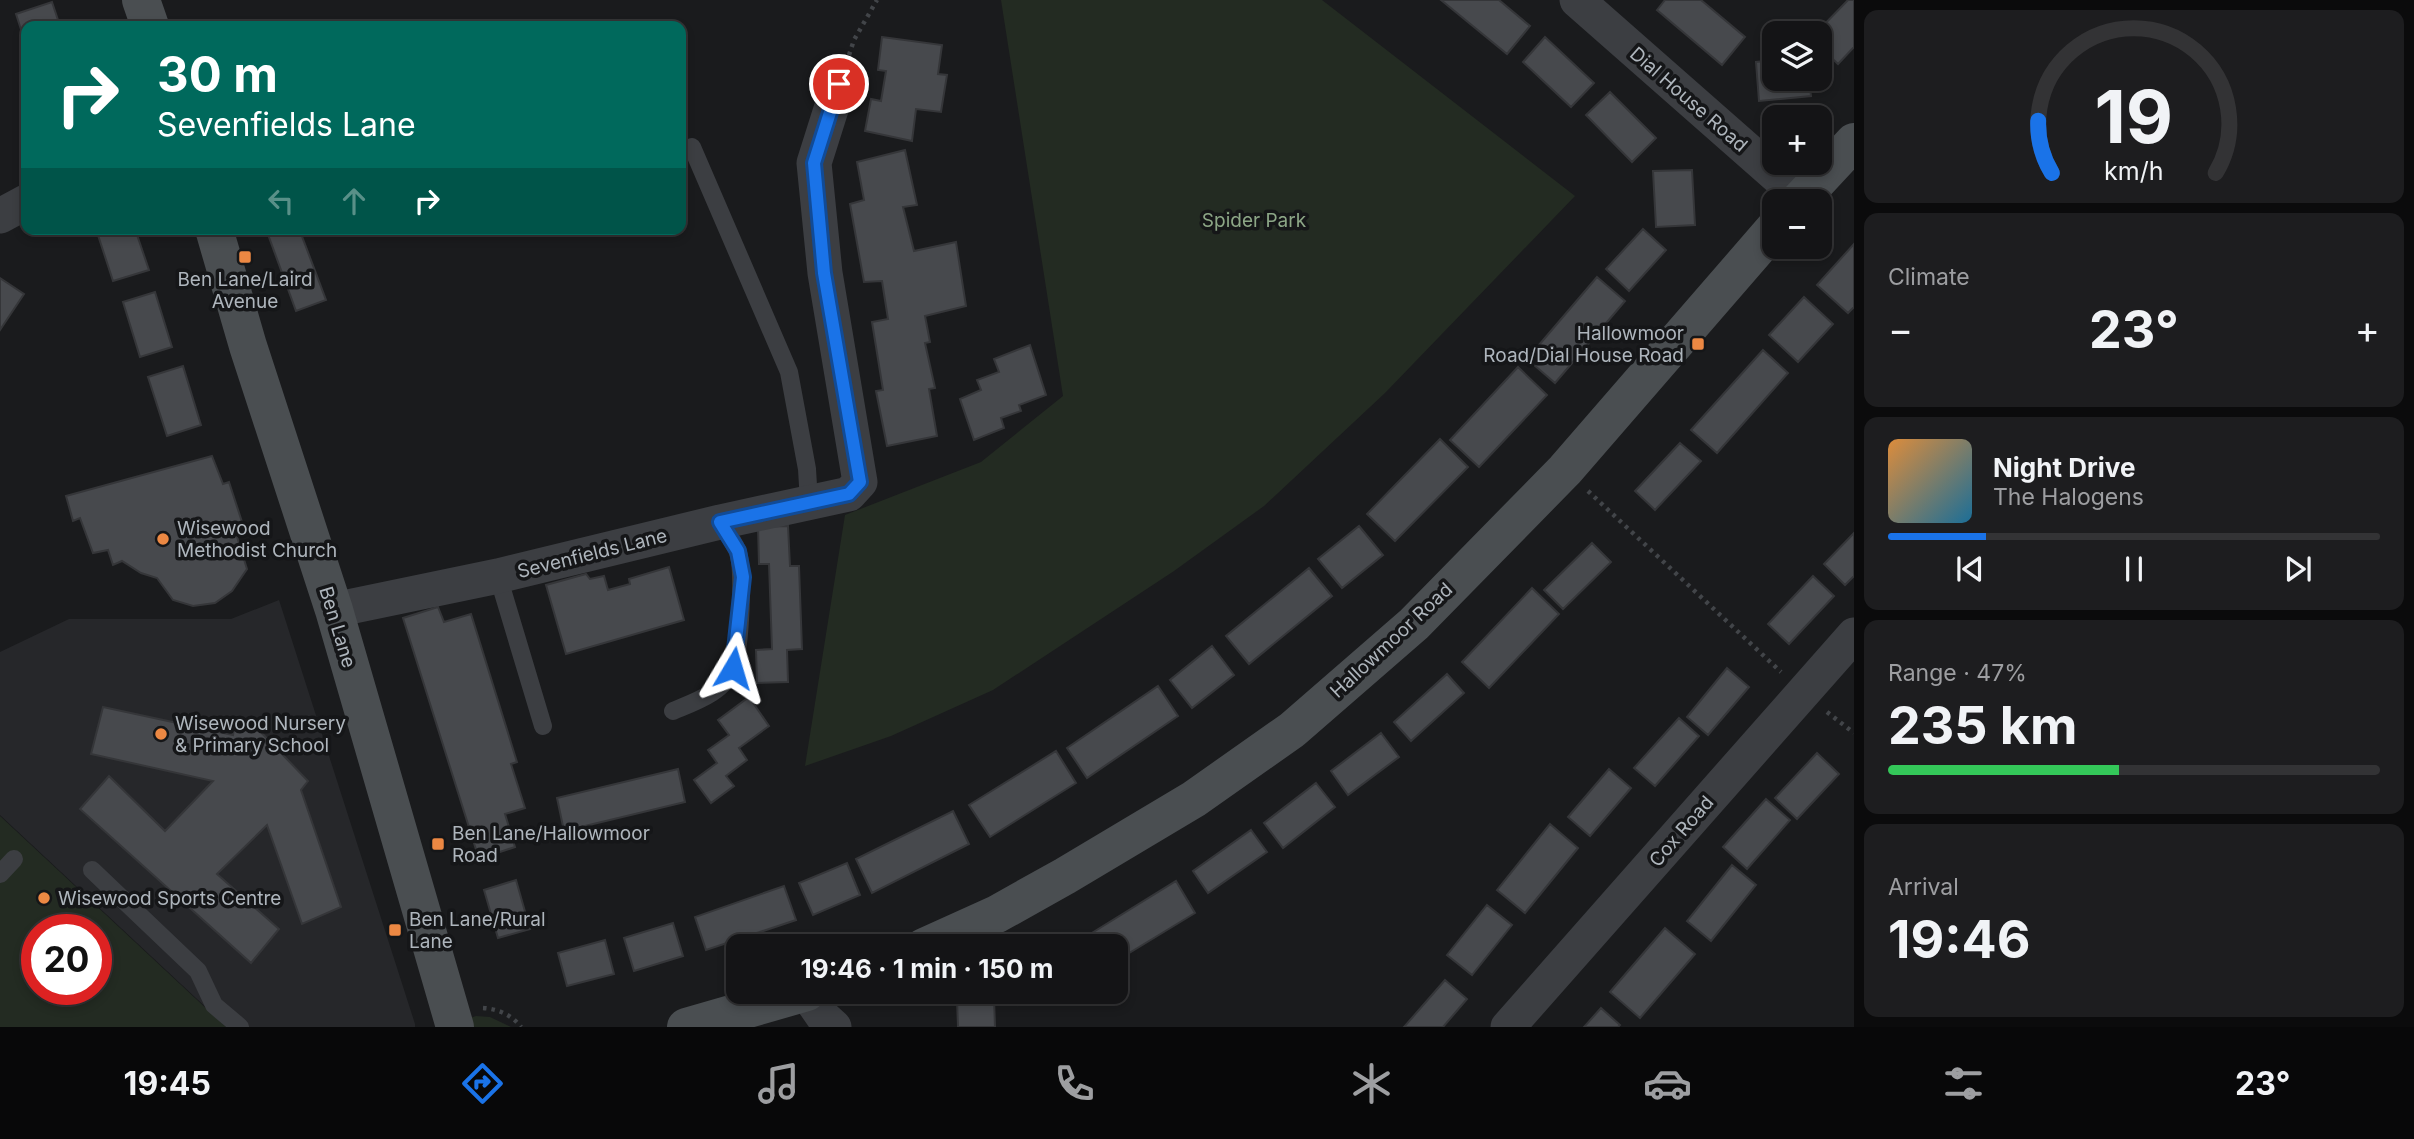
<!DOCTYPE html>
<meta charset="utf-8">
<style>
body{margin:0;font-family:Inter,sans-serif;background:#1d1d1f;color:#f1f3f6;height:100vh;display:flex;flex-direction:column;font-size:26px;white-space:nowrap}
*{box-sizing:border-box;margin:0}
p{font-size:23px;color:#9d9ea1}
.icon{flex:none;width:38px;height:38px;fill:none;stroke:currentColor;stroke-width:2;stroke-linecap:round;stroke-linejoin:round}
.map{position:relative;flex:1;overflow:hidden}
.details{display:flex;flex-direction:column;gap:10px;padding:10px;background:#0b0b0c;width:560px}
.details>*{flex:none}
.top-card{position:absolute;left:21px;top:21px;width:665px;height:214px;border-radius:14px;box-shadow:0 4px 10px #0003,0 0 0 2px #333335;background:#00695c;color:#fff;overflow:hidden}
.tools{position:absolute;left:1762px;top:21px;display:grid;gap:14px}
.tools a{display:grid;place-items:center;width:70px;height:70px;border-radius:14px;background:#141416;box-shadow:0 4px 10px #0003,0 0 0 2px #333335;font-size:35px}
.speed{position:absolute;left:21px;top:914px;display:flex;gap:14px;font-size:35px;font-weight:700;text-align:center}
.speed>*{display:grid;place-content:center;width:91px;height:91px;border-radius:50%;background:#141416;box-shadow:0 4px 10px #0003,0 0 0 2px #333335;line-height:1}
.speed .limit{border:10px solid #d22;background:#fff;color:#111}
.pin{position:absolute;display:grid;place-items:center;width:60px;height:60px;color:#fff;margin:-30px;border:4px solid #fff;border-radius:50%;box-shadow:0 2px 7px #0007}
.me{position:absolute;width:77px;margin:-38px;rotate:7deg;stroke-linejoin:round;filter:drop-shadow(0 0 5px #0008)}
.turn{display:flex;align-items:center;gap:24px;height:147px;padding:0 21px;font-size:32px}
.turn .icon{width:91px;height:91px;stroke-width:2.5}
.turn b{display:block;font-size:49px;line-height:60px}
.lanes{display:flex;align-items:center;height:66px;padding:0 21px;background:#0003;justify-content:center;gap:35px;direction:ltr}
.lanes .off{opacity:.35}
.big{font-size:52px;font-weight:700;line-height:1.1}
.details .widget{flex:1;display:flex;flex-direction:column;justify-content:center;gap:10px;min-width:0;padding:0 24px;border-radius:14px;background:#1d1d1f}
.details .dial{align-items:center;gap:0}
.dial svg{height:182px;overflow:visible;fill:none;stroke:#333335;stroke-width:7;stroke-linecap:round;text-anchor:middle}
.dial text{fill:#f1f3f6;stroke:none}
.song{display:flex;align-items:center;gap:21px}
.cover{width:84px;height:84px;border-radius:10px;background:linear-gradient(135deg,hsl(30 70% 55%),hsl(200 70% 35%))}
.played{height:7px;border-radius:4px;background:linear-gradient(90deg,#1a73e8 20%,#333335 20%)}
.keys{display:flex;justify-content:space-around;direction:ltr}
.heat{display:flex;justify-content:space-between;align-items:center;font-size:38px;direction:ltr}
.charge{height:10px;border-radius:5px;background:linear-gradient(90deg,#34c759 47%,#333335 0)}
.trip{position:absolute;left:726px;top:934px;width:402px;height:70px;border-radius:14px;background:#141416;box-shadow:0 4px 10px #0003,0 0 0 2px #333335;font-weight:700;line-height:70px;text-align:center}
.dock{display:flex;height:112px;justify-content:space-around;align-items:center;background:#080809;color:#9d9ea1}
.dock .icon{width:49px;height:49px}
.dock .selected{color:#1a73e8}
.dock b{font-size:32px;color:#f1f3f6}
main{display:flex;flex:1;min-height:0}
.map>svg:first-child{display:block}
.built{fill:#26272a}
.green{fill:#232b22;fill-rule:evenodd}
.building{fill:#47494d;stroke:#353639;stroke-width:2}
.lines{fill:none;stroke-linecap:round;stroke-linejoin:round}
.path{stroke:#424549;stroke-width:4.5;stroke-dasharray:3.5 5;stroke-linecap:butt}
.lane{stroke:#3c3e42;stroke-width:18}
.street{stroke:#3c3e42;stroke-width:35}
.secondary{stroke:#4a4e51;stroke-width:38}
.route-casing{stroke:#114b97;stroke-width:18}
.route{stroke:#1a73e8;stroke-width:12}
.poi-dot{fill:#ec8843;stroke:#151618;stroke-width:2.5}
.labels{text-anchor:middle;stroke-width:7;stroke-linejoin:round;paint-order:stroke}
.street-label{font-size:19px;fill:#aeb5bc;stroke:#151618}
.park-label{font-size:19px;fill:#8ca686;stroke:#151618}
.poi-label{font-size:19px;fill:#aeb5bc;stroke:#151618;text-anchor:start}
</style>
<main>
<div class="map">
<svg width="1854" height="1027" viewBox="0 0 1854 1027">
<rect width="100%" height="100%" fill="#1a1b1d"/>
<path class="built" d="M 279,600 L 415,1024 L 415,1027 L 227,1027 L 0,815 L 0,652 L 69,619 L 231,619 Z"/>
<path class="green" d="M 1001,0 L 1322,0 L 1575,196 L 1385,393 L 1264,506 L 1174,571 L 993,690 L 891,736 L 805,766 L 845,515 L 981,462 L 1063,396 Z
M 0,816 L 226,1027 L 0,1027 ZM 37,929 L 96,929 L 96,989 L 37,989 Z
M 476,1016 L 490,1017 L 511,1027 L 467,1027 L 464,1020 Z"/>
<path class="building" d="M 1441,0 L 1499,0 L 1530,26 L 1507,54 Z
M 1665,0 L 1701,0 L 1745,37 L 1722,65 L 1657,10 Z
M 1848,0 L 1854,0 L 1854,47 L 1838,64 L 1820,47 L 1820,33 L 1816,33 Z
M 52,2 L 60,26 L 26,26 L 26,45 L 16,14 Z
M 882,37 L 942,45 L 938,74 L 947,75 L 941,112 L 916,109 L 912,141 L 865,131 L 871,99 L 881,101 L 886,71 L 878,70 Z
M 1545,37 L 1594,83 L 1571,107 L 1523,62 Z
M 1774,60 L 1774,79 L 1809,79 L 1811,96 L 1759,101 L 1756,62 Z
M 1610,92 L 1656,138 L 1632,162 L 1586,115 Z
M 905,150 L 917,205 L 903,207 L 914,251 L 956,242 L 966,306 L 925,316 L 930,342 L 925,343 L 935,388 L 929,389 L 937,436 L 887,446 L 876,391 L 883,390 L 872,322 L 888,319 L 882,281 L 864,282 L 850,204 L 864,200 L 857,162 Z
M 1692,170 L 1695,225 L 1656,227 L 1653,171 Z
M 96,229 L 135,229 L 149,270 L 113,281 Z
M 266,229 L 305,229 L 300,231 L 326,300 L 296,311 Z
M 1643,229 L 1666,250 L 1629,291 L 1606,269 Z
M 1854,244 L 1854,307 L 1848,313 L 1817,285 Z
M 1597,277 L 1625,301 L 1555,383 L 1527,359 Z
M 0,278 L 24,294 L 0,330 Z
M 155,292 L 172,347 L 140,357 L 123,302 Z
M 1804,297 L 1833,324 L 1798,362 L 1769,335 Z
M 1030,345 L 1046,395 L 1019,405 L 1021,411 L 1001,418 L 1004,428 L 974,440 L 960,399 L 981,390 L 977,380 L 999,372 L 994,359 Z
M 1763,350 L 1788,373 L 1717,453 L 1691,430 Z
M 183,366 L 201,425 L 167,436 L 148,377 Z
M 1518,367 L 1547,395 L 1479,467 L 1450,440 Z
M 1440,439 L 1468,467 L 1395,541 L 1367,514 Z
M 1680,443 L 1701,461 L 1655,510 L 1635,491 Z
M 212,456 L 223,484 L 229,482 L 243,525 L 234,527 L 247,569 L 232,591 L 215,603 L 193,606 L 173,600 L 157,578 L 141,573 L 122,561 L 113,565 L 108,550 L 93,553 L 80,518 L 73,521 L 66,496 Z
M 788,526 L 790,566 L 799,566 L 802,649 L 787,650 L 788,682 L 757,683 L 756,650 L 772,649 L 769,564 L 759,564 L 758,527 Z
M 1359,526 L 1383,555 L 1342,588 L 1318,559 Z
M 1854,533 L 1854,576 L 1845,585 L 1824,564 Z
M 1592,543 L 1611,562 L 1563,609 L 1544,590 Z
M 669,567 L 684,620 L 566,654 L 546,585 L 586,574 L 590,579 L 604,576 L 608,590 L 630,584 L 629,579 Z
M 1309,568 L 1332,596 L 1249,664 L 1226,636 Z
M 1813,576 L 1834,596 L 1789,644 L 1768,624 Z
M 1532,588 L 1559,614 L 1489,688 L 1462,662 Z
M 438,607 L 444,622 L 471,614 L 517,762 L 511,764 L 525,808 L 505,814 L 515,847 L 479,859 L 403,618 Z
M 1212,646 L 1234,675 L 1192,708 L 1170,680 Z
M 1727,668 L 1749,687 L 1708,735 L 1687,717 Z
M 1447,674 L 1464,693 L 1411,741 L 1394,722 Z
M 1158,686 L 1178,716 L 1087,778 L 1067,748 Z
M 749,697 L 769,726 L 739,748 L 747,760 L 726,776 L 734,786 L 711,803 L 694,780 L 717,763 L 708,750 L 729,735 L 718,720 Z
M 103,707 L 233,735 L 235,723 L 254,725 L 308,781 L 301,790 L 341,907 L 302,924 L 267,825 L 217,874 L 279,929 L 251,963 L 80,809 L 109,776 L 165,831 L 213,781 L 91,754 Z
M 1679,718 L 1699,736 L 1655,786 L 1634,768 Z
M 1381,733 L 1399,757 L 1348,795 L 1331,771 Z
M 1056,751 L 1076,783 L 990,837 L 969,805 Z
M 1817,753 L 1839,774 L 1797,819 L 1775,798 Z
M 678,769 L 685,802 L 564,831 L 557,798 Z
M 1609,769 L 1631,788 L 1590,836 L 1568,817 Z
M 1316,783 L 1335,807 L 1283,848 L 1264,823 Z
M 1766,799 L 1790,820 L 1747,869 L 1723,847 Z
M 953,811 L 969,844 L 872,893 L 856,859 Z
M 1550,824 L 1578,848 L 1525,913 L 1497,890 Z
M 1251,830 L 1267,852 L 1208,893 L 1193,871 Z
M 847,863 L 860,895 L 813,915 L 799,883 Z
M 1732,865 L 1756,885 L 1711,941 L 1687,921 Z
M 516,880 L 530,929 L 498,938 L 484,890 Z
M 1176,881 L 1195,913 L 1116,961 L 1116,947 L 1094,947 L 1087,936 Z
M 784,886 L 796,920 L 706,950 L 695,917 Z
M 1487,905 L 1512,925 L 1472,975 L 1447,955 Z
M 673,923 L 683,956 L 634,971 L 624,938 Z
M 1665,928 L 1695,954 L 1640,1018 L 1610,992 Z
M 605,940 L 614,974 L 567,986 L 558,953 Z
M 1445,980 L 1467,999 L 1443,1027 L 1404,1027 Z
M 1011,992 L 1041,992 L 1018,1005 Z
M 994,998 L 995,1027 L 958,1027 L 957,999 Z
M 1601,1008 L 1620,1025 L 1618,1027 L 1584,1027 Z"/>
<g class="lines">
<path class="path" d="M 849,55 L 854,40 L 877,0
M 1588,491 L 1781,672
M 1827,712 L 1854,733
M 483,1008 C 498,1009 512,1015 521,1027"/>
<path class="lane" d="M 692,147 L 789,372 L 807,469 L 809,502
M 498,576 L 543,726
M 673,711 C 694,702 725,692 733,668 C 740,649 745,567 737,550 C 733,540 726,531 720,522
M 92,870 L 198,971 L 214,1005 L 240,1027
M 0,874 L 14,859"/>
<path class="street" d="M 1577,0 L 1802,198
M 0,216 L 26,202
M 334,610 L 498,576 L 720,522 L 849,494 L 860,482 L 825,273 L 814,163 L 839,84
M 806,992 L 824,1018 L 834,1027
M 1508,1027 L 1854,635"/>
<path class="secondary" d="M 141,0 L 150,26
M 1799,201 L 1854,142
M 214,229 L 248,346 L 334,610 L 455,1027
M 924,947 L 997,914 L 1065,876 L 1194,799 L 1292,730 L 1414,624 L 1565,470 L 1774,229
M 686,1027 L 807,992"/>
</g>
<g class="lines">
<defs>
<path id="route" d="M 733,668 L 743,577 L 738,551 L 720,522 L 849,494 L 860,482 L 824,273 L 814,163 L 839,84"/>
</defs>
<use href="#route" class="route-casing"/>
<use href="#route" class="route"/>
</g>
<g class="poi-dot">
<rect x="238" y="250" width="14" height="14" rx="3.5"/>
<rect x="1691" y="337" width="14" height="14" rx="3.5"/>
<circle cx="163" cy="539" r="7"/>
<circle cx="161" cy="734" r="7"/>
<rect x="431" y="837" width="14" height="14" rx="3.5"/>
<circle cx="44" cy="898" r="7"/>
<rect x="388" y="923" width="14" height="14" rx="3.5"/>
</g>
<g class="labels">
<g class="street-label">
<text transform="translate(1689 99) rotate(41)" y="7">Dial House Road</text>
<text transform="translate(592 553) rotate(-14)" y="7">Sevenfields Lane</text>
<text transform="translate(338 627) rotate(73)" y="7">Ben Lane</text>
<text transform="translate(1391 640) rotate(-43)" y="7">Hallowmoor Road</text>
<text transform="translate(1681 831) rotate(-49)" y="7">Cox Road</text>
</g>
<g class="park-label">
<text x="1254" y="227">Spider Park</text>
</g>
<g class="poi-label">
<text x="245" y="286" text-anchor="middle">Ben Lane/Laird<tspan x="245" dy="22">Avenue</tspan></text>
<text x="1684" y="340" text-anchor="end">Hallowmoor<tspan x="1684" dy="22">Road/Dial House Road</tspan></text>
<text x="177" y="535">Wisewood<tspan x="177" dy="22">Methodist Church</tspan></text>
<text x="175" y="730">Wisewood Nursery<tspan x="175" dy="22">&amp; Primary School</tspan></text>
<text x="452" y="840">Ben Lane/Hallowmoor<tspan x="452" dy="22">Road</tspan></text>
<text x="58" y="905">Wisewood Sports Centre</text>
<text x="409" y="926">Ben Lane/Rural<tspan x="409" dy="22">Lane</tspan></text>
</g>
</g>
</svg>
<div class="tools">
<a><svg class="icon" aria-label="layers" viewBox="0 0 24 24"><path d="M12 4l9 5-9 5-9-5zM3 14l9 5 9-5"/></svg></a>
<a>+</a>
<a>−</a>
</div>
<div class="speed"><div class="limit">20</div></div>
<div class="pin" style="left:839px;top:84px;background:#d93025"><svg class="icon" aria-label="arrive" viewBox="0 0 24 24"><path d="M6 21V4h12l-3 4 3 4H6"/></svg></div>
<svg class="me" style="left:733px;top:668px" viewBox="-20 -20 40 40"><path d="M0-17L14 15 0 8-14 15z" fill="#1a73e8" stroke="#fff" stroke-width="4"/></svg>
<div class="trip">19:46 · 1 min · 150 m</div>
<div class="top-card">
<div class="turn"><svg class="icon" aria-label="right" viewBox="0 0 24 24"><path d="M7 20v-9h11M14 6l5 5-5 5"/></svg><div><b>30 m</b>Sevenfields Lane</div></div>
<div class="lanes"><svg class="icon off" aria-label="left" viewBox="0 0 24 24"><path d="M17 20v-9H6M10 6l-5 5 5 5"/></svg><svg class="icon off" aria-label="ahead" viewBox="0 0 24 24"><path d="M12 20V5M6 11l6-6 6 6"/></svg><svg class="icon" aria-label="right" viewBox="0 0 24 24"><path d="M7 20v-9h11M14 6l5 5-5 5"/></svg></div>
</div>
</div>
<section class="details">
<div class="widget dial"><svg viewBox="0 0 100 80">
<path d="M14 69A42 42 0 1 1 86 69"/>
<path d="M14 69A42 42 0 0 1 8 46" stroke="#1a73e8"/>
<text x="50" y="56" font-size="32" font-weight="700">19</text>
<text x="50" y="72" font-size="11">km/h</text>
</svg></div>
<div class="widget"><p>Climate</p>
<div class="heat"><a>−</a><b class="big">23°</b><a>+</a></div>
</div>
<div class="widget">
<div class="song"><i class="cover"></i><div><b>Night Drive</b><p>The Halogens</p></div></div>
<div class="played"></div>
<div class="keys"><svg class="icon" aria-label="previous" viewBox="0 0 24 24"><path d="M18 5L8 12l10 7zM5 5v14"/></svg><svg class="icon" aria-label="pause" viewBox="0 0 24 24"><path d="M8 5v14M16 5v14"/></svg><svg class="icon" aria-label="next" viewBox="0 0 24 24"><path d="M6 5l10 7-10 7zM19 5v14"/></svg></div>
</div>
<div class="widget"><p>Range · 47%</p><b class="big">235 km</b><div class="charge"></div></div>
<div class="widget"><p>Arrival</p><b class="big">19:46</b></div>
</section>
</main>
<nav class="dock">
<b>19:45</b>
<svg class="icon selected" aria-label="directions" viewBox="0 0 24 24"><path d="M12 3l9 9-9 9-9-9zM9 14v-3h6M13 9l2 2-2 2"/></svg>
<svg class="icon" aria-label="music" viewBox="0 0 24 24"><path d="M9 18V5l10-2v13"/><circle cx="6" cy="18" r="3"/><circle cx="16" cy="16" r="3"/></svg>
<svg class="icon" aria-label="phone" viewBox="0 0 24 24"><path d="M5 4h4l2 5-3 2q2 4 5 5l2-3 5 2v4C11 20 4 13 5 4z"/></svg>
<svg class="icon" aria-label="climate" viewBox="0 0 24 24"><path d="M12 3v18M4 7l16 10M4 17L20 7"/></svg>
<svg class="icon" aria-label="car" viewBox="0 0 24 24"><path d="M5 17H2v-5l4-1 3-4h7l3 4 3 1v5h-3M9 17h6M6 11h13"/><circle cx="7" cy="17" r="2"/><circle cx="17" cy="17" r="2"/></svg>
<svg class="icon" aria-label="filters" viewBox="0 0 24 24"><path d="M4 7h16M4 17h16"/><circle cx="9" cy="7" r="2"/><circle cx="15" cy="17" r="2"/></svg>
<b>23°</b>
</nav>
